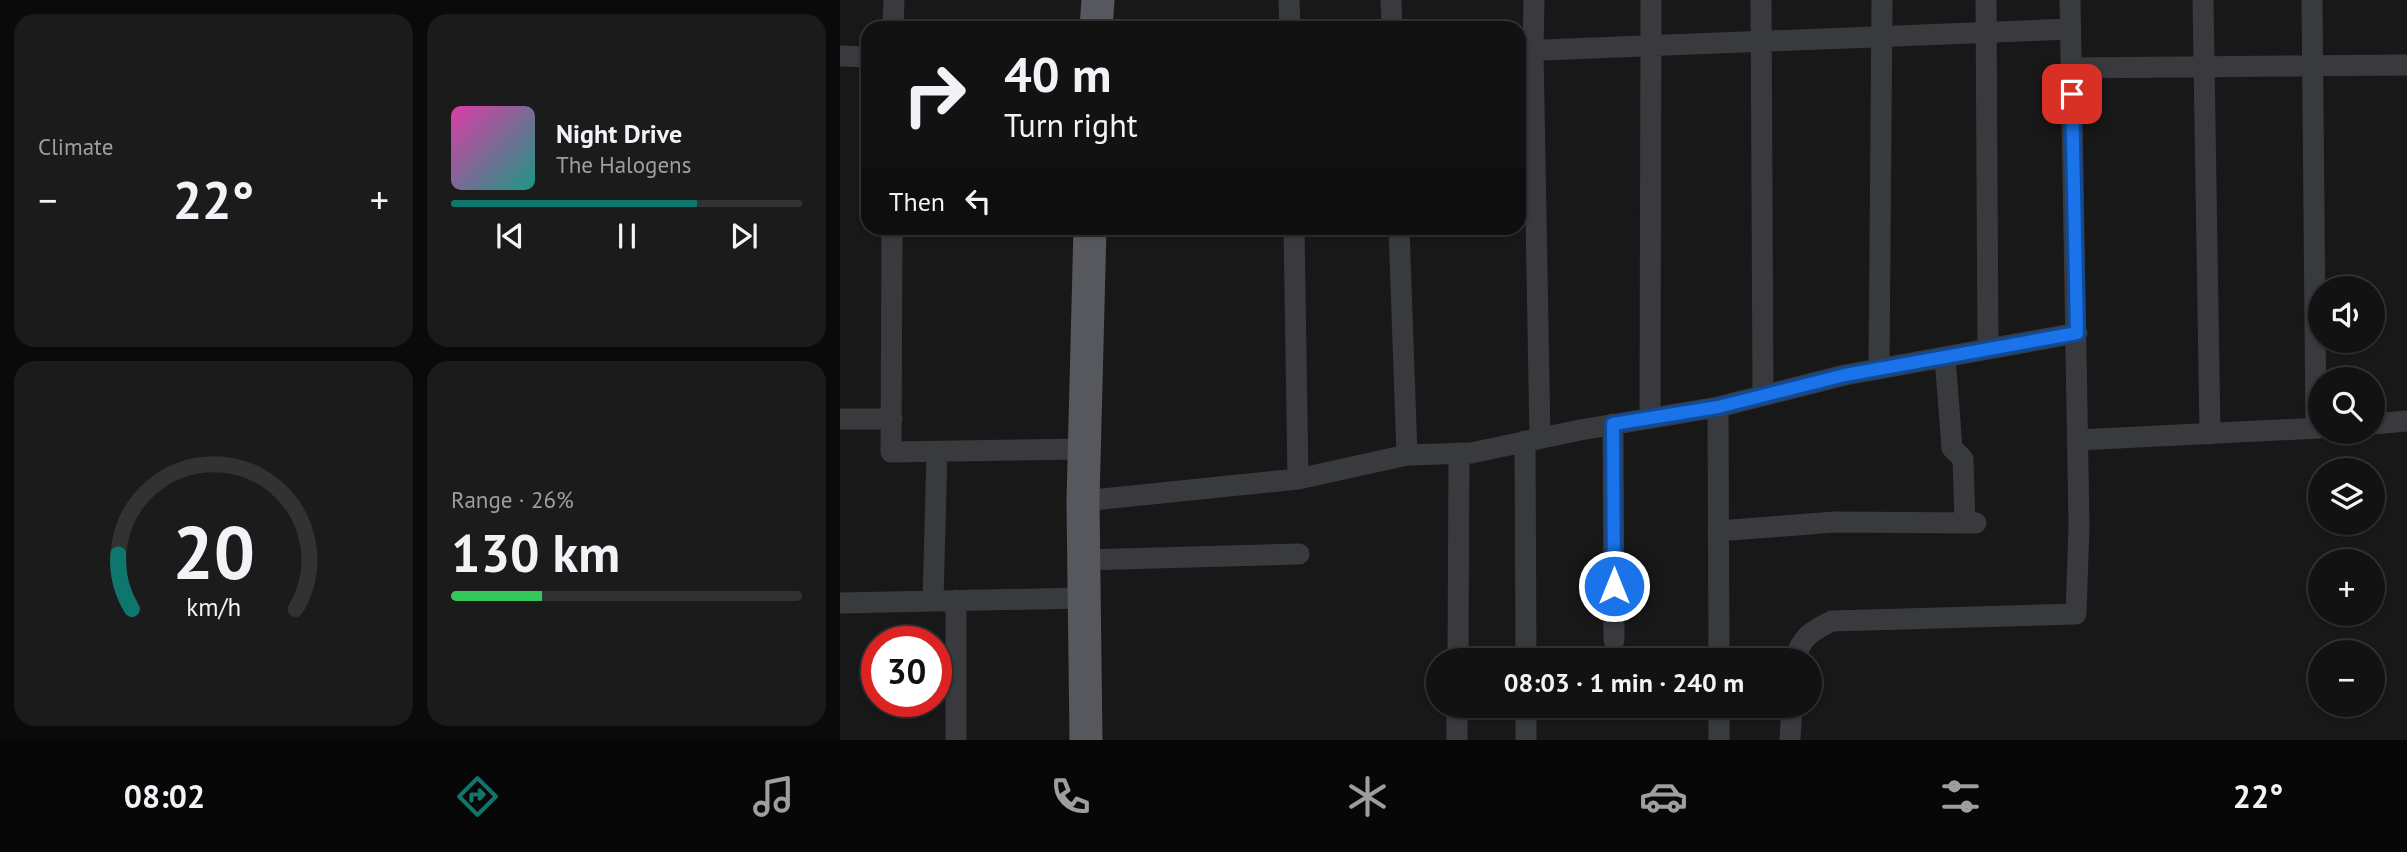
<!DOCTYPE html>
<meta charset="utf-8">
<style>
body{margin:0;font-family:"PT Sans",sans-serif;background:#1b1b1c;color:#f1f3f6;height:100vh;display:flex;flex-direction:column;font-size:26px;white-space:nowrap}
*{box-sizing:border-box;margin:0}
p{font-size:23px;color:#9c9ea0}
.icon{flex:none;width:38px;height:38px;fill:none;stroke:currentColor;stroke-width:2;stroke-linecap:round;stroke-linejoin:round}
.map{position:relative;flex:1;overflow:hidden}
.details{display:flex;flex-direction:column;gap:14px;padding:14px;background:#0a0a0a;width:840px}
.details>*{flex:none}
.hud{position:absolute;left:21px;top:21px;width:665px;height:214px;border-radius:21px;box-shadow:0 2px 5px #0004,0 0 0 2px #313233;background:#121213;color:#f1f3f6;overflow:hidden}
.tools{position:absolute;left:1468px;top:276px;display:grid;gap:14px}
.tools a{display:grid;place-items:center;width:77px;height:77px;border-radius:50%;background:#121213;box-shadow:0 2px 5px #0004,0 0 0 2px #313233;font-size:35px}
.speed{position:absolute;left:21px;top:626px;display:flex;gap:14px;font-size:35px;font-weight:700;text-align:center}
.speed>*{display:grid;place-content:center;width:91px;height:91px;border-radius:50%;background:#121213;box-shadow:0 2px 5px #0004,0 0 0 2px #313233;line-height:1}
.speed .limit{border:10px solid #d22;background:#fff;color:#111}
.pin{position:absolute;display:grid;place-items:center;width:60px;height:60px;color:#fff;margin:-30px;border-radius:14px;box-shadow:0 4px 10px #0006}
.me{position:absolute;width:77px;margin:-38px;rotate:0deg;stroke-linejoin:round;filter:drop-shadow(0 0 5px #0008)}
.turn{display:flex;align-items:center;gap:24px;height:147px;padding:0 28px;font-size:32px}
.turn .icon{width:91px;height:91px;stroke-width:2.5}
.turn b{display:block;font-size:49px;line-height:60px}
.then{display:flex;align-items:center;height:66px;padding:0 28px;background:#0003;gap:14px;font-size:26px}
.big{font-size:52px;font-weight:700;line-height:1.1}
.details .tile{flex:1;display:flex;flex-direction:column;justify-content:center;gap:10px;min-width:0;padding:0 24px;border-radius:21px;background:#1b1b1c}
.details .dial{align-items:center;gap:0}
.dial svg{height:182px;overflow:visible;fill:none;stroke:#313233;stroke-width:7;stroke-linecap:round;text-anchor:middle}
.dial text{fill:#f1f3f6;stroke:none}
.song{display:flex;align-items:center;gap:21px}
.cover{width:84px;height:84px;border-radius:10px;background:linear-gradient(135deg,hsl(320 70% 55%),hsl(170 70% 35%))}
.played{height:7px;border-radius:4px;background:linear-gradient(90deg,#0f766e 70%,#313233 70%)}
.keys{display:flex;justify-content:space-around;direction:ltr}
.heat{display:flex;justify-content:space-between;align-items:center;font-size:38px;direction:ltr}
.charge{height:10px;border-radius:5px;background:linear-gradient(90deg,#34c759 26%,#313233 0)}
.details .tiles{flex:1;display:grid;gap:14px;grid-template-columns:repeat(2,1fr)}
.trip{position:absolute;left:586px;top:648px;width:396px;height:70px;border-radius:35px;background:#121213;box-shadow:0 2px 5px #0004,0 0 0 2px #313233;font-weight:700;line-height:70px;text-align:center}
.tab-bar{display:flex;height:112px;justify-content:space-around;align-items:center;background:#070708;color:#9c9ea0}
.tab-bar .icon{width:49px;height:49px}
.tab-bar .on{color:#0f766e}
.tab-bar b{font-size:32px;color:#f1f3f6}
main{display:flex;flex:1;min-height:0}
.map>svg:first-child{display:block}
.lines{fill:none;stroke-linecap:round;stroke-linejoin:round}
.street{stroke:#393a3e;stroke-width:21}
.primary{stroke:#56585d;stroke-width:33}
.route-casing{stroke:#114b97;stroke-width:18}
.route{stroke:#1a73e8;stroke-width:12}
</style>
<main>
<section class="details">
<div class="tiles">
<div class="tile"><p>Climate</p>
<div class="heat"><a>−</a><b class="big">22°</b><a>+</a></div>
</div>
<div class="tile">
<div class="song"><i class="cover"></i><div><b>Night Drive</b><p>The Halogens</p></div></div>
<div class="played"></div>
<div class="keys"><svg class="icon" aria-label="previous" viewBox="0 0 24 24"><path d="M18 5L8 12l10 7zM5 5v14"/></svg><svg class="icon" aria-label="pause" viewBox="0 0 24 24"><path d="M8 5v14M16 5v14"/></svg><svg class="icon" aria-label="next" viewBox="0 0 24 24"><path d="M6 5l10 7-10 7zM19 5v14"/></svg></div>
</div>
<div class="tile dial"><svg viewBox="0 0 100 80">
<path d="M14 69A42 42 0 1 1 86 69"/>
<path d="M14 69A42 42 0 0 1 8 45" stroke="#0f766e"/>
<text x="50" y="56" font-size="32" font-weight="700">20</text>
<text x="50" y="72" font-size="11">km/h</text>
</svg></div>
<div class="tile"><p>Range · 26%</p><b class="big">130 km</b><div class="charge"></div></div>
</div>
</section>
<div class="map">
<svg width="1567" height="740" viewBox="0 0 1567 740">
<rect width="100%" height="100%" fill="#181819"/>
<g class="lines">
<path class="street" d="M 449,0 L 450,28
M 551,0 L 552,28
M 694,0 L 693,50 L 700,438
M 921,0 L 923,395
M 1146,0 L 1148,349
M 1363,0 L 1370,434
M 1472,0 L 1476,428
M 53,28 L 54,0
M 679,51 L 1230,29
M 0,56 L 28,57
M 1231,68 L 1567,65
M 52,228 L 51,452 L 245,449
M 454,228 L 458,479
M 559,228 L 567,455
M 1105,357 L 1112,448 L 1123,459 L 1125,523
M 1039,369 L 1042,0
M 878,407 L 879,660
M 810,418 L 811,0
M 0,419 L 52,419
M 773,424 L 774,640
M 1533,424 L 1567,421
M 1238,440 L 1480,428
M 685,441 L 686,660
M 243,501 L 458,479 L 567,455 L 631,453 L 740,430 L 878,407 L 1005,375 L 1237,333
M 878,531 L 995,522 L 1136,523
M 244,560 L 459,554
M 116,600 L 116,740
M 93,601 L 97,452
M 0,603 L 244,598
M 618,660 L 619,453
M 956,660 C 959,638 973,630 992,621 L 1236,614 L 1239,526 L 1230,0
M 686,705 L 686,740
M 879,705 L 879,740
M 617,740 L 617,705
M 950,740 L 952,705"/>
<path class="primary" d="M 256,28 L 258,0
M 246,740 L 243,501 L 250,228"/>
</g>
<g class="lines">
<defs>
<path id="route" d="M 774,586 L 773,424 L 878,407 L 1005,375 L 1237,333 L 1232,94"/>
</defs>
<use href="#route" class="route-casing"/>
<use href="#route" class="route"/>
</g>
</svg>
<div class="tools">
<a><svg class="icon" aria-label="sound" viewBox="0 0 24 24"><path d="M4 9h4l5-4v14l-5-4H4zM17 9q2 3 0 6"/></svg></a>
<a><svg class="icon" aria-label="search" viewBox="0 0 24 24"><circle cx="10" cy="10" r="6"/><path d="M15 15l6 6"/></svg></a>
<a><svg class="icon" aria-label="layers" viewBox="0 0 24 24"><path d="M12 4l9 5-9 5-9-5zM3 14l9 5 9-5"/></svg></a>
<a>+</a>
<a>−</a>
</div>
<div class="speed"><div class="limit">30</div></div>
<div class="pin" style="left:1232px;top:94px;background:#d93025"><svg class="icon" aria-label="arrive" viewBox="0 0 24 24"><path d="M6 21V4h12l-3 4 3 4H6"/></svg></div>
<svg class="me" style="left:774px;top:586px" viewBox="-20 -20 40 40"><circle r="17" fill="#1a73e8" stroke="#fff" stroke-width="3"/><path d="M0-11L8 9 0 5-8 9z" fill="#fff"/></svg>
<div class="trip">08:03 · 1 min · 240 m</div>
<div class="hud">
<div class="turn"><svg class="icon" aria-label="right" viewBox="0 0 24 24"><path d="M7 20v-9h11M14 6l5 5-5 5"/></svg><div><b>40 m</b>Turn right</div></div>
<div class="then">Then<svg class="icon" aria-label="left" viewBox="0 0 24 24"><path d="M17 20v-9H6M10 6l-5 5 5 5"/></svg></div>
</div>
</div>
</main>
<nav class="tab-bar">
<b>08:02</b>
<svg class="icon on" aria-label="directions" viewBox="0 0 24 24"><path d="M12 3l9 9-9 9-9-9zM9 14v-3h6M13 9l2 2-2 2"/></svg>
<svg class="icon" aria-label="music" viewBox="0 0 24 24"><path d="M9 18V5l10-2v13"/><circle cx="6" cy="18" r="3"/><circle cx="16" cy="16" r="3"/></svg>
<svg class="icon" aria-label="phone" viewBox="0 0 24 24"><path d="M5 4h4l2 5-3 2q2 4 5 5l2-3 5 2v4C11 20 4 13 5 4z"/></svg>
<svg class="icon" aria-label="climate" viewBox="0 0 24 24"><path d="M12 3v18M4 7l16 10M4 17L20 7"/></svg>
<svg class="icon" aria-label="car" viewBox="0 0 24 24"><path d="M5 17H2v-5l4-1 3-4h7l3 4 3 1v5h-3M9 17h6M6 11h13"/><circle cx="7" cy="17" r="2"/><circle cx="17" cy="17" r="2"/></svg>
<svg class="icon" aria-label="filters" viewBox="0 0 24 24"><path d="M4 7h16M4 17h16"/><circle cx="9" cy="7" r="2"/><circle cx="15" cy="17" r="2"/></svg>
<b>22°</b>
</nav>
